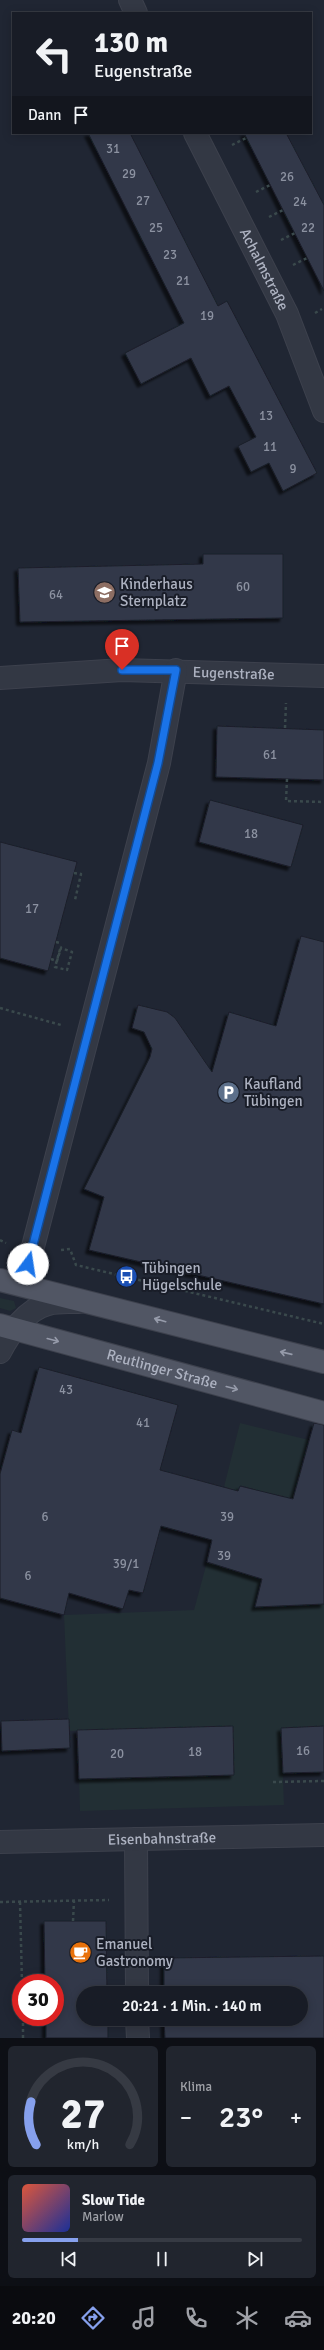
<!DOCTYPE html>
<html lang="de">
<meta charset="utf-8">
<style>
body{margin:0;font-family:Signika,sans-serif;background:#21252e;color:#f1f3f6;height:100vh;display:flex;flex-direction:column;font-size:15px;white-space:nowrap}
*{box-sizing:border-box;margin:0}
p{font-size:13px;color:#9fa1a7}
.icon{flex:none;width:22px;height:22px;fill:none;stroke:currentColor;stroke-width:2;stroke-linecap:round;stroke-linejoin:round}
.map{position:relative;height:2038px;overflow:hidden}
.side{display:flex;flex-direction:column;gap:8px;padding:8px;background:#0d0f15;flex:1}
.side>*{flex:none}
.hud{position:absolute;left:12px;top:12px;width:300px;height:122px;border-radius:0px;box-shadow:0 2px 10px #0003,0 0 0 1px #363a43;background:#181c26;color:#f1f3f6;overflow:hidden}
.speed{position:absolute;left:12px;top:1974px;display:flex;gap:8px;font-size:20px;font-weight:700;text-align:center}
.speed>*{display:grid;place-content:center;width:52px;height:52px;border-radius:50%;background:#181c26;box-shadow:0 2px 10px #0003,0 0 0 1px #363a43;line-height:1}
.speed .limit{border:6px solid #d22;background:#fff;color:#111}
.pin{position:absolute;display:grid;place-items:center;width:34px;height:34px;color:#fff;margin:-41px -17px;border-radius:50% 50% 50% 0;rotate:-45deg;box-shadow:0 0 4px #0007}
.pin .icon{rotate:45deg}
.me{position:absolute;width:44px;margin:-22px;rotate:14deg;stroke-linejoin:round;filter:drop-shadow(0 0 3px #0008)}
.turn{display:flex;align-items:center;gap:14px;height:84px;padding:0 16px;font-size:18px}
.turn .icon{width:52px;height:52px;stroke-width:2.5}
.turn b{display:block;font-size:28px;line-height:34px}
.then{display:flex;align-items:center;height:38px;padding:0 16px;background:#0003;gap:8px;font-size:15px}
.big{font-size:30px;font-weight:600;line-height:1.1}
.side .card{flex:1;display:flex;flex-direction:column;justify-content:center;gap:6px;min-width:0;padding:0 14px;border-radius:6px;background:#21252e}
.side .dial{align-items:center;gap:0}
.dial svg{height:104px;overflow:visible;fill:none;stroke:#363a43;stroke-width:7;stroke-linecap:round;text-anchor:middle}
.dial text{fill:#f1f3f6;stroke:none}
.song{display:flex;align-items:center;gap:12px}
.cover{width:48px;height:48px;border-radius:6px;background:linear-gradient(135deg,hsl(10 70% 55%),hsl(230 70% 35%))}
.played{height:4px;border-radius:2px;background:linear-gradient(90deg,#86a0ed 20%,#363a43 20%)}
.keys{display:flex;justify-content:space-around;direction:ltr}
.heat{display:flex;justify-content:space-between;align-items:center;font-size:22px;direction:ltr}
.side .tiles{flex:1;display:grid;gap:8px;grid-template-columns:1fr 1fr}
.card:last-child{grid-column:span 2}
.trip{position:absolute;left:76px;top:1986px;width:232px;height:40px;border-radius:20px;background:#181c26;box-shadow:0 2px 10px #0003,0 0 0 1px #363a43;font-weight:600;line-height:40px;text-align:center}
.tabs{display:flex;height:64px;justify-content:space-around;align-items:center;background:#0a0b0f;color:#9fa1a7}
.tabs .icon{width:28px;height:28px}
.tabs .active{color:#86a0ed}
.tabs b{font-size:18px;color:#f1f3f6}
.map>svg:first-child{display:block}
.green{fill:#222f34}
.building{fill:#333949;stroke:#1b1f2a;filter:url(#shadow)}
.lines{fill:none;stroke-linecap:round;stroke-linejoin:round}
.street-casing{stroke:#3d414d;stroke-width:24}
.primary-casing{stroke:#3d414d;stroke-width:24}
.path{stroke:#3a494c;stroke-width:2.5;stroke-dasharray:3 3;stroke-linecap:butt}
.street{stroke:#333844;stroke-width:22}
.primary{stroke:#515664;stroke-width:22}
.oneway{stroke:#969baa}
.route-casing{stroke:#114b97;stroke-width:10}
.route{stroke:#1a73e8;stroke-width:7}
.labels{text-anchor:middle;stroke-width:4;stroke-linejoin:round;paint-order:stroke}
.number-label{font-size:13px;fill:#8c92a1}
.street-label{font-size:15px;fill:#adb2c1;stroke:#191d28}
.poi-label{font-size:15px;fill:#adb2c1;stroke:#191d28;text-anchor:start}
</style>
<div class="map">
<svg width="324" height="2038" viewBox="0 0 324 2038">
<defs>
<filter id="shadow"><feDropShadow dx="-3.5" dy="3.5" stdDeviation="1" flood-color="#0009"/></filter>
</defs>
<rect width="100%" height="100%" fill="#202633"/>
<path class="green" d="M 0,1298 L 14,1301 L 16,1308 L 10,1311 L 0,1308 Z
M 240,1423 L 309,1440 L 271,1582 L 255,1607 L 324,1604 L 324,1726 L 281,1728 L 284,1805 L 80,1811 L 79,1779 L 234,1775 L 233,1726 L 69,1731 L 64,1615 L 194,1610 L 207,1562 L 236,1571 L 255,1490 L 240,1486 L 238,1491 L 224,1487 Z"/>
<path class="building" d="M 88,133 L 130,133 L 218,306 L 227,301 L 317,473 L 283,491 L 269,463 L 251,472 L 238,446 L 256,437 L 229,386 L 210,396 L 191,358 L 141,384 L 125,353 L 184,323 Z
M 244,133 L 286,133 L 324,205 L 324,291 Z
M 203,554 L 283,554 L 283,618 L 20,622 L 18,568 L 203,564 Z
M 217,726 L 324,730 L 324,780 L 216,777 Z
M 210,800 L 303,825 L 291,867 L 199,842 Z
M 0,842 L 77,862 L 48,971 L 0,958 Z
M 301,936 L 324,942 L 324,1304 L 89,1250 L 104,1197 L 84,1189 L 150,1057 L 152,1049 L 144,1032 L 132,1028 L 138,1005 L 167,1012 L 175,1018 L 212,1072 L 229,1012 L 276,1026 Z
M 39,1367 L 178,1405 L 160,1470 L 238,1491 L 240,1486 L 293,1499 L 314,1423 L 324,1425 L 324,1604 L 255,1607 L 262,1579 L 207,1562 L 212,1540 L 161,1526 L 143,1593 L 129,1590 L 123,1609 L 69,1593 L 64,1615 L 0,1598 L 0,1474 L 12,1430 L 21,1433 Z
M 69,1719 L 70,1748 L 2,1751 L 1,1721 Z
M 233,1726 L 234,1775 L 79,1779 L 77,1730 Z
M 324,1726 L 324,1772 L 283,1773 L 281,1728 Z
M 44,1921 L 106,1921 L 107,1993 L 83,1993 L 83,2019 L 108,2019 L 108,2038 L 46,2038 L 46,2017 L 55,2017 L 55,1983 L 45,1983 Z
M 324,1956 L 324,2038 L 165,2038 L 164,2019 L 301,2019 L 301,1993 L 164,1993 L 164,1958 Z"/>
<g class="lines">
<defs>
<g id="street">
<path d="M 130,0 L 136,13"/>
<path id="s1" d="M 195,133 L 287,314 L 324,411"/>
<path id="s2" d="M 0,678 L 122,670 L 324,676"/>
<path d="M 23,1285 L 159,763 L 176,670"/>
<path d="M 0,1352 C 9,1334 27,1309 48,1304 C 57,1301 69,1302 79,1302"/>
<path d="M 136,1839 L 137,1993"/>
<path id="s3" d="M 0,1842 L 324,1835"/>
<path d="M 137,2019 L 138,2038"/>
</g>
<g id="primary">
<path d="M 0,1280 L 324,1362"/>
<path id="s4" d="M 0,1325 L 324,1413"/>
</g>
</defs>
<use href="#street" class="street-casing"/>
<use href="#primary" class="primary-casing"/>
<path class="path" d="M 232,145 L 246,138
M 256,192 L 270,185
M 269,217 L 283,210
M 281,240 L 295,233
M 293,265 L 307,258
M 315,313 L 322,309
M 285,728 L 286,703
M 287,779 L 286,801 L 324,802
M 74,873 L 81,874 L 75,900
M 56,942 L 60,943
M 51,959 L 57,961 L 61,948 L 72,952 L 67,970 L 55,967 L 61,946
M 0,1008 L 61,1025
M 0,1240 L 6,1243
M 61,1250 L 70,1249 L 76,1265 L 324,1324
M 273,1782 L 324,1781
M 0,1902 L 109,1900
M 20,1902 L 22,1983
M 73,1921 L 74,1901
M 23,2017 L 23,2038"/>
<use href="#street" class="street"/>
<use href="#primary" class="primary"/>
</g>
<defs><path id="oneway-shaft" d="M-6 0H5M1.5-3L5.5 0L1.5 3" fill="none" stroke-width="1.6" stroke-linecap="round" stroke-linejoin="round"/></defs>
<g class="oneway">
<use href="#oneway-shaft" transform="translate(160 1320) rotate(-164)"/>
<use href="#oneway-shaft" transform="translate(53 1340) rotate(15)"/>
<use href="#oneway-shaft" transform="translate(286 1353) rotate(-167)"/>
<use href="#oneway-shaft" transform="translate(232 1388) rotate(15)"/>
</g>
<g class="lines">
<defs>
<path id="route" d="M 28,1264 L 158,763 L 176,670 L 122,670"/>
</defs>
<use href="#route" class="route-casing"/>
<use href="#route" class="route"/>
</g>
<defs>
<symbol id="school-disc" viewBox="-11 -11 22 22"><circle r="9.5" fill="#8d6e63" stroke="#191d28"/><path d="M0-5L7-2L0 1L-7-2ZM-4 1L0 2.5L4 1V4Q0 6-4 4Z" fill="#fff"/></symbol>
<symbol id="parking-disc" viewBox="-11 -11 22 22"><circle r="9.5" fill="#5c6f8a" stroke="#191d28"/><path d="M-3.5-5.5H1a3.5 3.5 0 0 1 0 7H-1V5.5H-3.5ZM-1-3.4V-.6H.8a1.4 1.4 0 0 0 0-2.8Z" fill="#fff"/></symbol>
<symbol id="bus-disc" viewBox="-11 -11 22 22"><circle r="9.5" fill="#1a4fb4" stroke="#191d28"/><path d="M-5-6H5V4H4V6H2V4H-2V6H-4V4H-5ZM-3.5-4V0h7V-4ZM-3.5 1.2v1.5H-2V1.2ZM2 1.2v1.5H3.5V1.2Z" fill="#fff"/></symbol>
<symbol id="cafe-disc" viewBox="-11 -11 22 22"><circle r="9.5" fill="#e8710a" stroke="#191d28"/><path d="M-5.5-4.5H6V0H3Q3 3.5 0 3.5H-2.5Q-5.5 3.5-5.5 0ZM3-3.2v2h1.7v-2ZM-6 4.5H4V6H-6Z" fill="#fff"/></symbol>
</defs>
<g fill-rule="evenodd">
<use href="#school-disc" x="92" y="580" width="25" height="25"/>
<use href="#parking-disc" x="216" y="1080" width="25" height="25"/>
<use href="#bus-disc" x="114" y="1264" width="25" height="25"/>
<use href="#cafe-disc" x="68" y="1940" width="25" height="25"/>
</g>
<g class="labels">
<g class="number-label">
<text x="113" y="153">31</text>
<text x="129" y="178">29</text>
<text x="287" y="181">26</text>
<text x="143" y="205">27</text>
<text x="300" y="206">24</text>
<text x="156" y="232">25</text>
<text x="308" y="232">22</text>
<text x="170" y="259">23</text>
<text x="183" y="285">21</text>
<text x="207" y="320">19</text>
<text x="266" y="420">13</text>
<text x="270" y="451">11</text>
<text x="293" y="473">9</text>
<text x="243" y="591">60</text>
<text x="56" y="599">64</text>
<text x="270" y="759">61</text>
<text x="251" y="838">18</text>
<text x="32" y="913">17</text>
<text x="66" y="1394">43</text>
<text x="143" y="1427">41</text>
<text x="45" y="1521">6</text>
<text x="227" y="1521">39</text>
<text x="224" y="1560">39</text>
<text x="126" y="1568">39/1</text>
<text x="28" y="1580">6</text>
<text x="303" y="1755">16</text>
<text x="195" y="1756">18</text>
<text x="117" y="1758">20</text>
</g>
<g class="street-label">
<text dy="5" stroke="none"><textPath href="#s1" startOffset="153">Achalmstraße</textPath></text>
<text dy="5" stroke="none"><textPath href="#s2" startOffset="234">Eugenstraße</textPath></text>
<text dy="5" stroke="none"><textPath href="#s4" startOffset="168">Reutlinger Straße</textPath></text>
<text dy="5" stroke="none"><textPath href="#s3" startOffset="162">Eisenbahnstraße</textPath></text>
</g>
<g class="poi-label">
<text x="120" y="589">Kinderhaus<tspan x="120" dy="17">Sternplatz</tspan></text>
<text x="244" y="1089">Kaufland<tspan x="244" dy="17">Tübingen</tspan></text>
<text x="142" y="1273">Tübingen<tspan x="142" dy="17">Hügelschule</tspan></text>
<text x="96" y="1949">Emanuel<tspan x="96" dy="17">Gastronomy</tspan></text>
</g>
</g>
</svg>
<div class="speed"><div class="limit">30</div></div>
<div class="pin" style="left:122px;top:670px;background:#d93025"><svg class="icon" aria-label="arrive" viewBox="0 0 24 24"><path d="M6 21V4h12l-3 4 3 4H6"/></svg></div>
<svg class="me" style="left:28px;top:1264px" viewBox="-20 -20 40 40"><circle r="19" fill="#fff"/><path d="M0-13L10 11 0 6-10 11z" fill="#1a73e8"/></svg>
<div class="trip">20:21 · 1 Min. · 140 m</div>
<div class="hud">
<div class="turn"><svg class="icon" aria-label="left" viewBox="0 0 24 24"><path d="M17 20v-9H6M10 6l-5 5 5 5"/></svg><div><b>130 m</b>Eugenstraße</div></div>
<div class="then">Dann<svg class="icon" aria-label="arrive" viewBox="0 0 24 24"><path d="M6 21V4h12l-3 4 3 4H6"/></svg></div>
</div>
</div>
<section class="side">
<div class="tiles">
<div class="card dial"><svg viewBox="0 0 100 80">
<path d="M14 69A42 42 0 1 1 86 69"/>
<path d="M14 69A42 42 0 0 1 10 36" stroke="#86a0ed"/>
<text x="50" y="56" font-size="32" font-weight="700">27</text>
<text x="50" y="72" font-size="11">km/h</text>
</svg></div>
<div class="card"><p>Klima</p>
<div class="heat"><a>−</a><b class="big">23°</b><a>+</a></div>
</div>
<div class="card">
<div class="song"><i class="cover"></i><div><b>Slow Tide</b><p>Marlow</p></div></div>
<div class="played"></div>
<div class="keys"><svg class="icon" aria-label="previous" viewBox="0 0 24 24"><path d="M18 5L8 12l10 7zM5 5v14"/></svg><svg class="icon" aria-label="pause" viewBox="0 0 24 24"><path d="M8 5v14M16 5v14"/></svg><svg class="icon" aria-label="next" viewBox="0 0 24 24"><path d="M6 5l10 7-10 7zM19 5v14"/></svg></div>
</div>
</div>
</section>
<nav class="tabs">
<b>20:20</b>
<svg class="icon active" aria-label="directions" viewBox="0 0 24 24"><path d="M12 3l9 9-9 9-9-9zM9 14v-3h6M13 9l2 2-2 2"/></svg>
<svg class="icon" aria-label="music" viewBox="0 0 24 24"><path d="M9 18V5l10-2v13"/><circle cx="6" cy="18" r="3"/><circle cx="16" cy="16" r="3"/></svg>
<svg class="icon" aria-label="phone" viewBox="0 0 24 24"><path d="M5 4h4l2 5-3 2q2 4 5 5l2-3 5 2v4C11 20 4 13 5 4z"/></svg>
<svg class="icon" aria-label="climate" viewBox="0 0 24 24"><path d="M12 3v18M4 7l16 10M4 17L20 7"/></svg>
<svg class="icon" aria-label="car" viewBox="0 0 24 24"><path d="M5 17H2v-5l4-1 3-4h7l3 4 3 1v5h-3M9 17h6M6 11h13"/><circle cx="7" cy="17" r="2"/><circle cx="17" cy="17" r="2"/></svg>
</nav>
